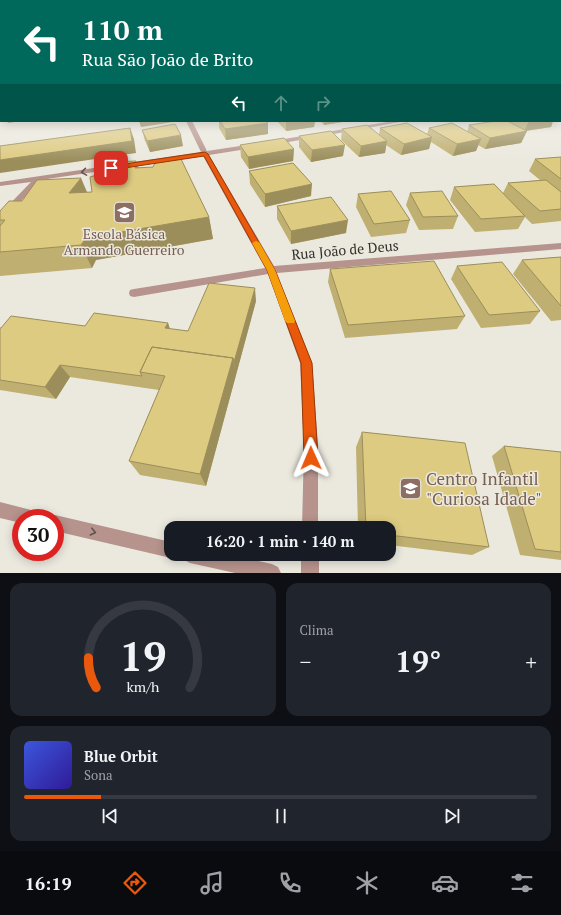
<!DOCTYPE html>
<html lang="pt">
<meta charset="utf-8">
<style>
body{margin:0;font-family:"PT Serif",serif;background:#20242c;color:#f1f3f6;height:100vh;display:flex;flex-direction:column;font-size:15px;white-space:nowrap}
*{box-sizing:border-box;margin:0}
p{font-size:13px;color:#9ea1a6}
.icon{flex:none;width:22px;height:22px;fill:none;stroke:currentColor;stroke-width:2;stroke-linecap:round;stroke-linejoin:round}
.map{position:relative;height:573px;overflow:hidden}
.panel{display:flex;flex-direction:column;gap:10px;padding:10px;background:#0d0f14;flex:1}
.panel>*{flex:none}
.hud{position:absolute;left:0px;top:0px;width:561px;height:122px;box-shadow:0 2px 10px #0003;background:#00695c;color:#fff;overflow:hidden}
.speed{position:absolute;left:12px;top:509px;display:flex;gap:8px;font-size:20px;font-weight:700;text-align:center}
.speed>*{display:grid;place-content:center;width:52px;height:52px;border-radius:50%;background:#171b24;box-shadow:0 2px 10px #0003;line-height:1}
.speed .limit{border:6px solid #d22;background:#fff;color:#111}
.pin{position:absolute;display:grid;place-items:center;width:34px;height:34px;color:#fff;margin:-17px;border-radius:8px;box-shadow:0 2px 6px #0006}
.me{position:absolute;width:44px;margin:-22px;rotate:359deg;stroke-linejoin:round;filter:drop-shadow(0 0 3px #0008)}
.turn{display:flex;align-items:center;gap:14px;height:84px;padding:0 16px;font-size:18px}
.turn .icon{width:52px;height:52px;stroke-width:2.5}
.turn b{display:block;font-size:28px;line-height:34px}
.lanes{display:flex;align-items:center;height:38px;padding:0 16px;background:#0003;justify-content:center;gap:20px;direction:ltr}
.lanes .off{opacity:.35}
.big{font-size:30px;font-weight:700;line-height:1.1}
.panel .card{flex:1;display:flex;flex-direction:column;justify-content:center;gap:6px;min-width:0;padding:0 14px;border-radius:12px;background:#20242c}
.panel .dial{align-items:center;gap:0}
.dial svg{height:104px;overflow:visible;fill:none;stroke:#363941;stroke-width:7;stroke-linecap:round;text-anchor:middle}
.dial text{fill:#f1f3f6;stroke:none}
.song{display:flex;align-items:center;gap:12px}
.cover{width:48px;height:48px;border-radius:6px;background:linear-gradient(135deg,hsl(230 70% 55%),hsl(250 70% 35%))}
.played{height:4px;border-radius:2px;background:linear-gradient(90deg,#ea580c 15%,#363941 15%)}
.keys{display:flex;justify-content:space-around;direction:ltr}
.heat{display:flex;justify-content:space-between;align-items:center;font-size:22px;direction:ltr}
.panel .tiles{flex:1;display:grid;gap:10px;grid-template-columns:1fr 1fr}
.card:last-child{grid-column:span 2}
.trip{position:absolute;left:164px;top:521px;width:232px;height:40px;border-radius:12px;background:#171b24;box-shadow:0 2px 10px #0003;font-weight:700;line-height:40px;text-align:center}
.tabs{display:flex;height:64px;justify-content:space-around;align-items:center;background:#090b0e;color:#9ea1a6}
.tabs .icon{width:28px;height:28px}
.tabs .selected{color:#ea580c}
.tabs b{font-size:18px;color:#f1f3f6}
.map>svg:first-child{display:block}
.lines{fill:none;stroke-linecap:round;stroke-linejoin:round}
.minor{fill:#b6938c;fill-rule:evenodd}
.wall{fill:#bfaf70}
.shaded-wall{fill:#9b8e5b}
.building{fill:#decb82;stroke:#9b8e5b}
.oneway{stroke:#60534e}
.route{fill:#ea580c;stroke:#983908}
.slow{fill:#f59e0b}
.labels{text-anchor:middle;stroke-width:3;stroke-linejoin:round;paint-order:stroke}
.education-label{font-size:14px;fill:#785e54;stroke:#ebe9de}
.street-label{font-size:14px;fill:#31302c;stroke:#ebe9de}
.near-education-label{font-size:17px;fill:#785e54;stroke:#ebe9de;text-anchor:start}
</style>
<div class="map">
<svg width="561" height="573" viewBox="0 0 561 573">
<rect width="100%" height="100%" fill="#ebe9de"/>
<g class="lines">
<path class="minor" d="M 0,101 L 1,101 L 1,105 L 0,105 Z
M 186,121 L 192,121 L 207,151 L 253,144 L 256,146 L 253,148 L 209,155 L 274,266 L 561,243 L 561,249 L 277,273 L 312,363 L 318,446 L 318,528 L 302,528 L 304,446 L 300,363 L 268,274 L 134,297 L 130,296 L 129,293 L 130,290 L 134,289 L 265,268 L 203,156 L 40,180 L 3,221 L 0,221 L 0,214 L 31,182 L 0,186 L 0,182 L 201,152 Z
M 393,121 L 406,121 L 272,145 L 269,143 L 272,141 Z
M 0,502 L 39,512 L 41,518 L 21,518 L 21,523 L 0,518 Z
M 55,515 L 171,542 L 171,554 L 178,554 L 177,556 L 171,558 L 55,531 L 55,518 L 49,518 Z
M 181,554 L 227,554 L 272,564 L 278,567 L 281,573 L 235,573 L 190,563 L 184,560 Z
M 301,554 L 319,554 L 319,573 L 301,573 Z"/>
</g>
<path class="wall" d="M 219,121 L 266,121 L 268,134 L 226,140 L 219,128 Z
M 277,121 L 315,121 L 314,127 L 286,131 Z
M 320,121 L 348,121 L 324,125 Z
M 496,121 L 553,121 L 551,127 L 526,131 L 527,131 L 521,143 L 485,149 L 478,145 L 476,151 L 453,156 L 431,142 L 429,149 L 401,155 L 386,145 L 385,153 L 359,157 L 341,140 L 342,129 L 379,135 L 380,128 L 427,134 L 429,128 L 467,132 L 469,125 Z
M 142,130 L 183,146 L 150,152 L 145,141 Z
M 299,136 L 343,156 L 311,162 L 299,147 Z
M 240,145 L 294,149 L 293,161 L 249,169 L 241,157 Z
M 561,157 L 561,221 L 532,224 L 525,217 L 518,229 L 475,232 L 450,200 L 454,187 L 503,193 L 508,183 L 540,180 L 529,171 L 535,159 Z
M 136,161 L 138,167 L 209,217 L 213,239 L 96,260 L 92,268 L 0,276 L 0,211 L 22,201 L 92,192 L 99,175 L 96,168 Z
M 249,171 L 311,196 L 265,207 L 250,184 Z
M 410,193 L 458,216 L 453,229 L 419,230 L 406,205 Z
M 358,194 L 410,220 L 406,233 L 371,237 L 356,207 Z
M 277,206 L 346,233 L 291,244 L 277,219 Z
M 561,257 L 561,320 L 551,321 L 513,274 L 522,260 Z
M 457,266 L 540,311 L 530,324 L 481,328 L 451,279 Z
M 330,269 L 465,316 L 457,329 L 345,338 L 328,282 Z
M 256,301 L 206,486 L 140,475 L 129,461 L 159,390 L 70,377 L 56,399 L 0,390 L 0,328 L 85,326 L 168,323 L 170,329 L 188,331 Z
M 362,432 L 489,547 L 472,555 L 389,545 L 389,528 L 358,528 L 356,447 Z
M 504,446 L 561,452 L 561,560 L 520,555 L 492,456 Z"/>
<path class="shaded-wall" d="M 0,90 L 1,90 L 1,95 L 0,96 Z
M 0,105 L 1,107 L 1,114 L 0,117 Z
M 7,121 L 20,121 L 8,123 Z
M 139,121 L 172,121 L 173,122 L 141,127 Z
M 286,121 L 315,121 L 314,127 L 286,131 Z
M 324,121 L 348,121 L 324,125 Z
M 529,121 L 553,121 L 551,127 L 524,131 Z
M 268,123 L 268,134 L 226,140 L 225,129 Z
M 130,128 L 134,139 L 136,153 L 0,173 L 0,160 Z
M 527,131 L 521,143 L 485,149 L 490,138 Z
M 181,135 L 183,146 L 150,152 L 147,141 Z
M 432,137 L 429,149 L 401,155 L 404,144 Z
M 481,139 L 476,151 L 453,156 L 457,144 Z
M 387,141 L 385,153 L 359,157 L 361,146 Z
M 345,145 L 343,156 L 311,162 L 312,150 Z
M 294,149 L 293,161 L 249,169 L 248,157 Z
M 136,161 L 142,182 L 135,168 Z
M 81,178 L 90,199 L 69,193 Z
M 312,184 L 311,196 L 265,207 L 265,194 Z
M 209,217 L 213,239 L 96,260 L 92,268 L 81,245 L 86,238 Z
M 348,220 L 346,233 L 291,244 L 291,231 Z
M 255,288 L 256,301 L 236,375 L 234,362 Z
M 168,323 L 172,336 L 165,328 Z
M 233,358 L 236,375 L 206,486 L 200,474 Z
M 60,365 L 70,377 L 56,399 L 45,387 Z"/>
<path class="building" d="M 0,84 L 1,84 L 1,90 L 0,90 Z
M 220,121 L 266,121 L 268,123 L 225,129 Z
M 496,121 L 507,121 L 527,131 L 490,138 L 469,125 Z
M 407,123 L 432,137 L 404,144 L 380,128 Z
M 452,123 L 481,139 L 457,144 L 429,128 Z
M 175,124 L 181,135 L 147,141 L 142,130 Z
M 367,125 L 387,141 L 361,146 L 342,129 Z
M 130,128 L 132,141 L 0,160 L 0,146 Z
M 331,131 L 345,145 L 312,150 L 299,136 Z
M 284,138 L 294,149 L 248,157 L 240,145 Z
M 561,157 L 561,179 L 535,159 Z
M 181,159 L 209,217 L 86,238 L 81,245 L 0,252 L 0,226 L 5,220 L 0,220 L 0,211 L 9,201 L 22,201 L 37,180 L 81,178 L 69,193 L 92,192 L 90,177 L 100,174 L 96,168 L 113,162 L 136,161 L 135,168 L 153,167 L 155,163 Z
M 293,163 L 312,184 L 265,194 L 249,171 Z
M 546,180 L 561,192 L 561,209 L 540,211 L 508,183 Z
M 494,184 L 525,216 L 481,219 L 454,187 Z
M 391,191 L 410,220 L 374,224 L 358,194 Z
M 442,191 L 458,216 L 423,217 L 410,193 Z
M 331,197 L 348,220 L 291,231 L 277,206 Z
M 561,257 L 561,306 L 522,260 Z
M 434,261 L 465,316 L 348,325 L 330,269 Z
M 502,262 L 540,311 L 489,315 L 457,266 Z
M 209,283 L 255,288 L 234,362 L 233,358 L 152,347 L 140,372 L 142,376 L 60,365 L 45,387 L 0,380 L 0,328 L 1,328 L 11,316 L 85,326 L 94,313 L 168,323 L 165,328 L 188,331 Z
M 152,347 L 233,358 L 200,474 L 129,461 L 165,376 L 140,372 Z
M 362,432 L 465,443 L 489,547 L 389,535 L 389,528 L 366,528 Z
M 504,446 L 561,452 L 561,552 L 535,549 Z"/>
<defs><path id="oneway-chevron" d="M-2-3.5L2.5 0L-2 3.5" fill="none" stroke-width="1.6" stroke-linecap="round" stroke-linejoin="round"/></defs>
<g class="oneway">
<use href="#oneway-chevron" transform="translate(84 172) rotate(171)"/>
<use href="#oneway-chevron" transform="translate(93 532) rotate(13)"/>
</g>
<linearGradient id="sky" x2="0" y2="1"><stop stop-color="#78a9df"/><stop offset="0.5" stop-color="#f6f5f0"/><stop offset="1" stop-color="#f6f5f0" stop-opacity="0"/></linearGradient>
<rect width="561" height="161" fill="url(#sky)"/>
<path class="route" d="M 205,152 L 208,154 L 275,270 L 312,363 L 318,458 L 316,462 L 311,464 L 306,462 L 304,458 L 301,363 L 267,270 L 204,156 L 111,170 L 108,168 L 111,166 Z"/>
<path class="slow" d="M 256,241 L 259,242 L 275,270 L 295,321 L 294,323 L 287,323 L 285,321 L 267,270 L 252,243 Z"/>
<defs>
<symbol id="school-square" viewBox="-11 -11 22 22"><rect x="-9" y="-9" width="18" height="18" rx="4" fill="#8d6e63" stroke="#ebe9de"/><path d="M0-5L7-2L0 1L-7-2ZM-4 1L0 2.5L4 1V4Q0 6-4 4Z" fill="#fff"/></symbol>
</defs>
<g fill-rule="evenodd">
<use href="#school-square" x="112" y="200" width="25" height="25"/>
<use href="#school-square" x="398" y="476" width="25" height="25"/>
</g>
<g class="labels">
<g class="education-label">
<text x="124" y="239">Escola Básica<tspan x="124" dy="16">Armando Guerreiro</tspan></text>
</g>
<g class="street-label">
<text transform="translate(345 250) rotate(-5)" y="5">Rua João de Deus</text>
</g>
<g class="near-education-label">
<text x="426" y="485">Centro Infantil<tspan x="426" dy="20">"Curiosa Idade"</tspan></text>
</g>
</g>
</svg>
<div class="speed"><div class="limit">30</div></div>
<div class="pin" style="left:111px;top:168px;background:#d93025"><svg class="icon" aria-label="arrive" viewBox="0 0 24 24"><path d="M6 21V4h12l-3 4 3 4H6"/></svg></div>
<svg class="me" style="left:311px;top:458px" viewBox="-20 -20 40 40"><path d="M0-17L14 15 0 8-14 15z" fill="#ea580c" stroke="#fff" stroke-width="4"/></svg>
<div class="trip">16:20 · 1 min · 140 m</div>
<div class="hud">
<div class="turn"><svg class="icon" aria-label="left" viewBox="0 0 24 24"><path d="M17 20v-9H6M10 6l-5 5 5 5"/></svg><div><b>110 m</b>Rua São João de Brito</div></div>
<div class="lanes"><svg class="icon" aria-label="left" viewBox="0 0 24 24"><path d="M17 20v-9H6M10 6l-5 5 5 5"/></svg><svg class="icon off" aria-label="ahead" viewBox="0 0 24 24"><path d="M12 20V5M6 11l6-6 6 6"/></svg><svg class="icon off" aria-label="right" viewBox="0 0 24 24"><path d="M7 20v-9h11M14 6l5 5-5 5"/></svg></div>
</div>
</div>
<section class="panel">
<div class="tiles">
<div class="card dial"><svg viewBox="0 0 100 80">
<path d="M14 69A42 42 0 1 1 86 69"/>
<path d="M14 69A42 42 0 0 1 8 46" stroke="#ea580c"/>
<text x="50" y="56" font-size="32" font-weight="700">19</text>
<text x="50" y="72" font-size="11">km/h</text>
</svg></div>
<div class="card"><p>Clima</p>
<div class="heat"><a>−</a><b class="big">19°</b><a>+</a></div>
</div>
<div class="card">
<div class="song"><i class="cover"></i><div><b>Blue Orbit</b><p>Sona</p></div></div>
<div class="played"></div>
<div class="keys"><svg class="icon" aria-label="previous" viewBox="0 0 24 24"><path d="M18 5L8 12l10 7zM5 5v14"/></svg><svg class="icon" aria-label="pause" viewBox="0 0 24 24"><path d="M8 5v14M16 5v14"/></svg><svg class="icon" aria-label="next" viewBox="0 0 24 24"><path d="M6 5l10 7-10 7zM19 5v14"/></svg></div>
</div>
</div>
</section>
<nav class="tabs">
<b>16:19</b>
<svg class="icon selected" aria-label="directions" viewBox="0 0 24 24"><path d="M12 3l9 9-9 9-9-9zM9 14v-3h6M13 9l2 2-2 2"/></svg>
<svg class="icon" aria-label="music" viewBox="0 0 24 24"><path d="M9 18V5l10-2v13"/><circle cx="6" cy="18" r="3"/><circle cx="16" cy="16" r="3"/></svg>
<svg class="icon" aria-label="phone" viewBox="0 0 24 24"><path d="M5 4h4l2 5-3 2q2 4 5 5l2-3 5 2v4C11 20 4 13 5 4z"/></svg>
<svg class="icon" aria-label="climate" viewBox="0 0 24 24"><path d="M12 3v18M4 7l16 10M4 17L20 7"/></svg>
<svg class="icon" aria-label="car" viewBox="0 0 24 24"><path d="M5 17H2v-5l4-1 3-4h7l3 4 3 1v5h-3M9 17h6M6 11h13"/><circle cx="7" cy="17" r="2"/><circle cx="17" cy="17" r="2"/></svg>
<svg class="icon" aria-label="filters" viewBox="0 0 24 24"><path d="M4 7h16M4 17h16"/><circle cx="9" cy="7" r="2"/><circle cx="15" cy="17" r="2"/></svg>
</nav>
